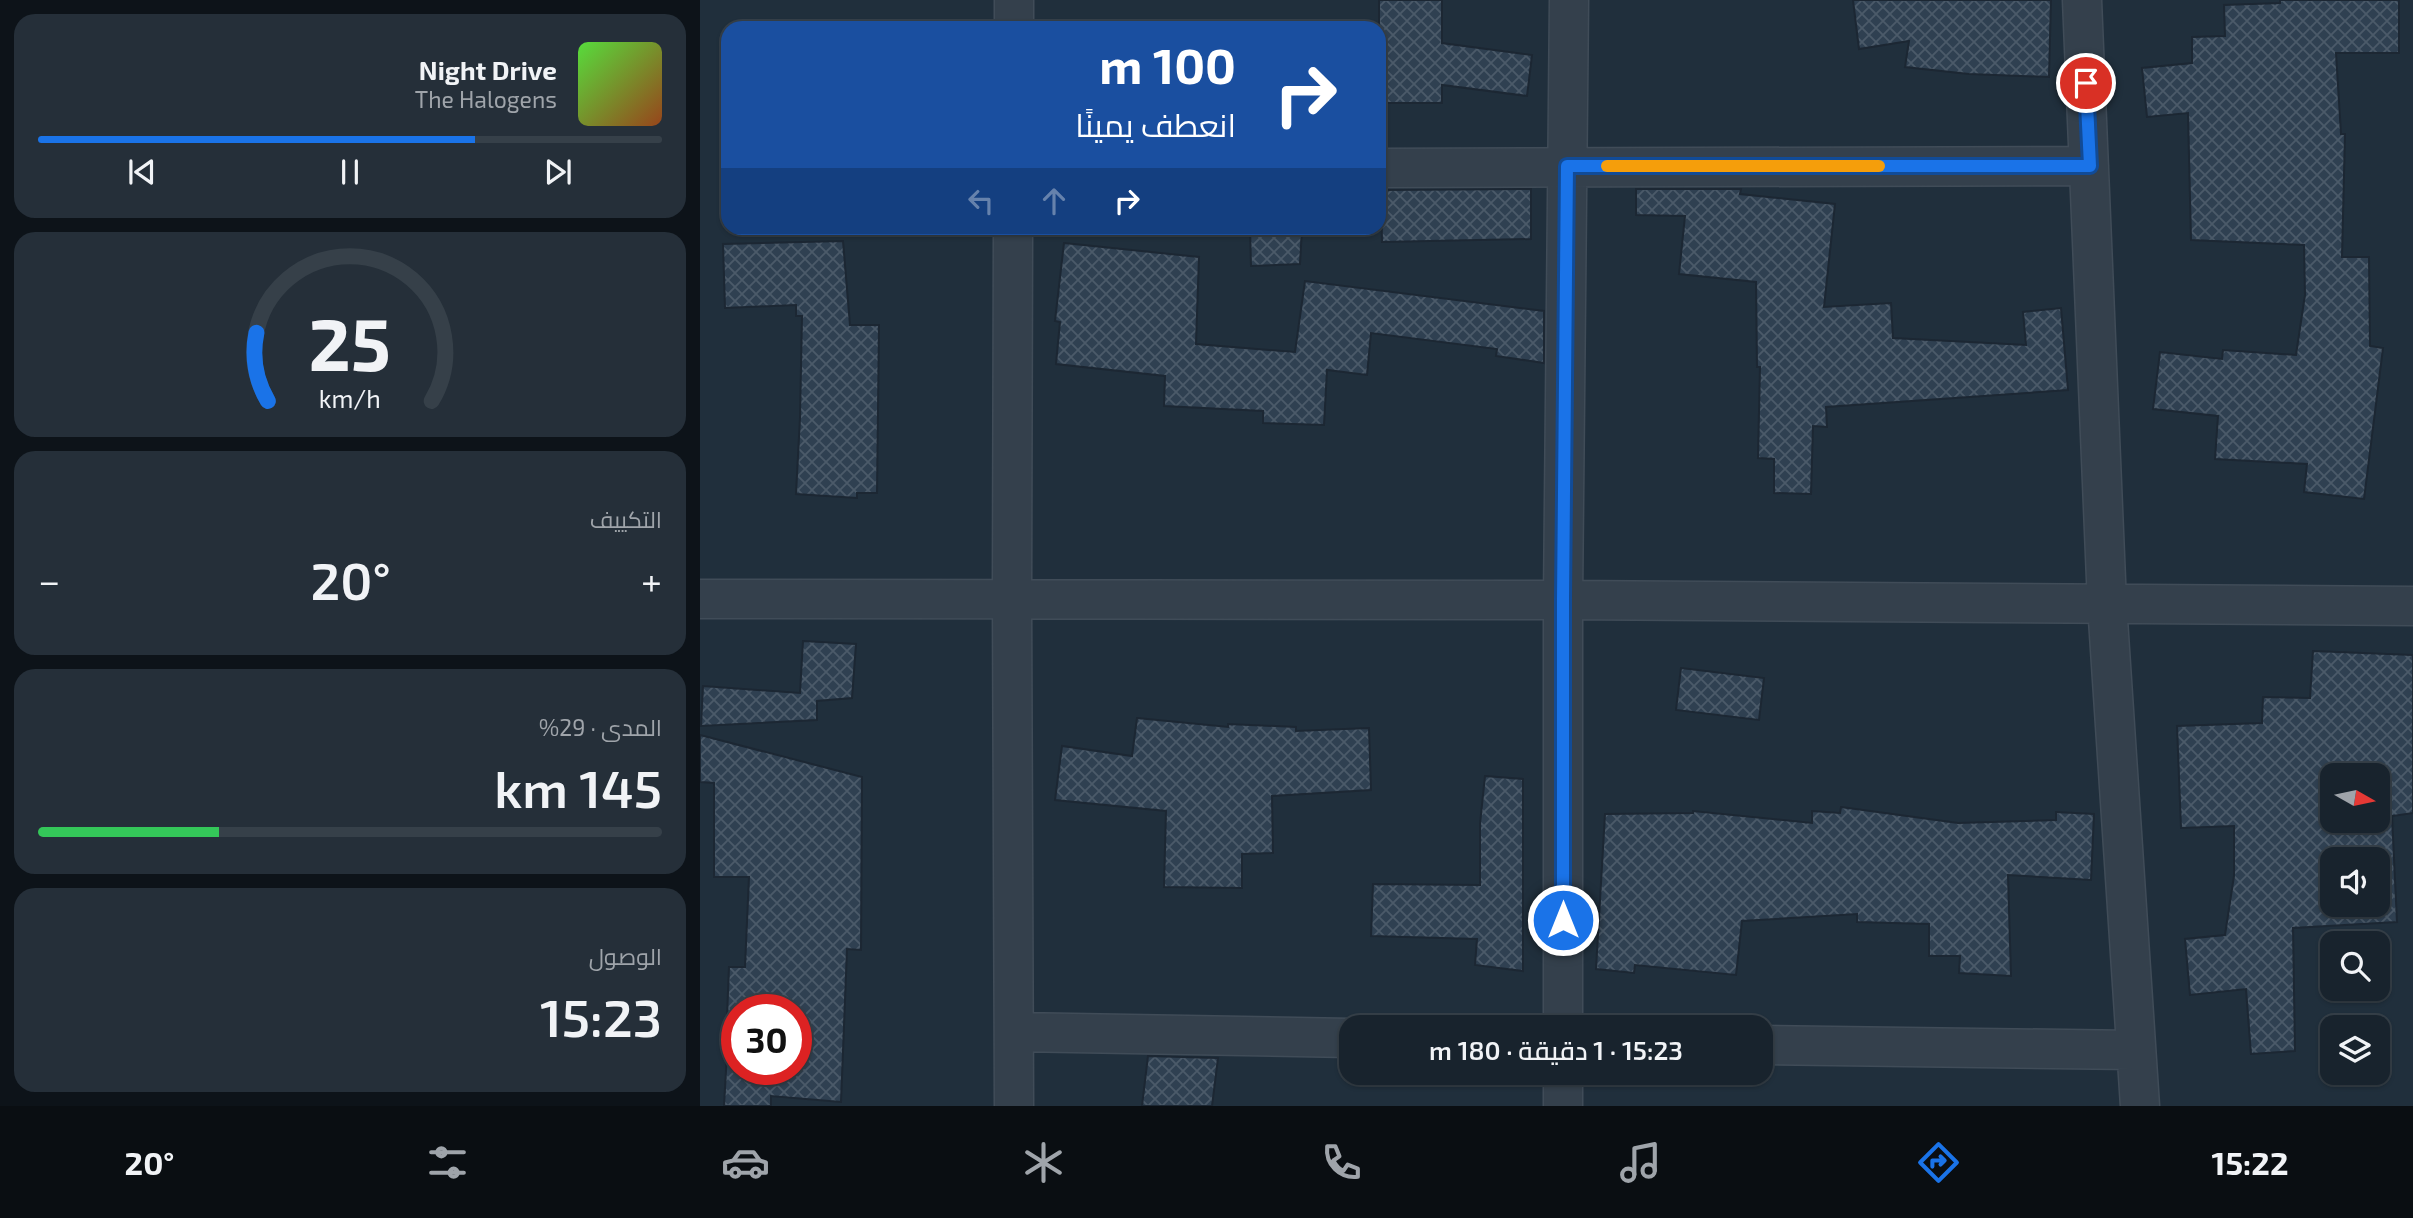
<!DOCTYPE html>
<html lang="ar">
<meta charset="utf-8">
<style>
body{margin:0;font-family:"Exo 2",Cairo,sans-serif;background:#252f39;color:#f1f3f6;direction:rtl;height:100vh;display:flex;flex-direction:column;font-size:26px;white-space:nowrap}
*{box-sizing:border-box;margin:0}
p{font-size:23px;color:#9fa4aa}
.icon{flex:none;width:38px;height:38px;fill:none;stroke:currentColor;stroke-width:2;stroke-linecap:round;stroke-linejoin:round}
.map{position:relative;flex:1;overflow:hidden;direction:ltr}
.side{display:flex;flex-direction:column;gap:14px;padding:14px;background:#0d1319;width:700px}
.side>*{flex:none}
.hud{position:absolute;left:21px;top:21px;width:665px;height:214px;border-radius:21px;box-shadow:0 2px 5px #0004,0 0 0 2px #364049;direction:rtl;background:#1a4fa0;color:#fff;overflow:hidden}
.needle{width:46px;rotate:99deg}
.tools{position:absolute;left:1620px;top:763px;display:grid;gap:14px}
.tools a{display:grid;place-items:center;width:70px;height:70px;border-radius:14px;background:#18232d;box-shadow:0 2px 5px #0004,0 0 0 2px #364049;font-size:35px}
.speed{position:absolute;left:21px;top:994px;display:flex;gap:14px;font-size:35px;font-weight:700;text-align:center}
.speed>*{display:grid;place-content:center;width:91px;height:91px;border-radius:50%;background:#18232d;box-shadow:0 2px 5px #0004,0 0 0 2px #364049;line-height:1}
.speed .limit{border:10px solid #d22;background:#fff;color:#111}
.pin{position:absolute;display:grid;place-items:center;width:60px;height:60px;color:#fff;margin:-30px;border:4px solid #fff;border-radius:50%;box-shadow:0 2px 7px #0007}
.me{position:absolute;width:77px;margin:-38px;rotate:0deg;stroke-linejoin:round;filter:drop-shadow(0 0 5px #0008)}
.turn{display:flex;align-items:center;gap:24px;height:147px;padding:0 35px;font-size:32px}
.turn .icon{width:91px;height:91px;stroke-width:2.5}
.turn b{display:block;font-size:49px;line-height:60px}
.lanes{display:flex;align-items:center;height:66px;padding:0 35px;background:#0003;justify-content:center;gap:35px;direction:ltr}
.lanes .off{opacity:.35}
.big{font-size:52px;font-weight:600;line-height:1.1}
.side .widget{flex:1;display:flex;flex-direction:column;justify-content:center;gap:10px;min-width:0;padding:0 24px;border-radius:21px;background:#252f39}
.side .dial{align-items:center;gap:0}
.dial svg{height:182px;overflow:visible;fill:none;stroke:#364049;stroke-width:7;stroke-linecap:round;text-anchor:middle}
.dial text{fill:#f1f3f6;stroke:none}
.song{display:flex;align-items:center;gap:21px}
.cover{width:84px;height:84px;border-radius:10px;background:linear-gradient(135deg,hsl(110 70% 55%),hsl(20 70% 35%))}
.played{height:7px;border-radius:4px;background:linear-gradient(90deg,#1a73e8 70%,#364049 70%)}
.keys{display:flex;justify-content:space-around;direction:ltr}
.heat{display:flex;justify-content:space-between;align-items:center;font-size:38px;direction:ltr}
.charge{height:10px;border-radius:5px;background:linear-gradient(90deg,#34c759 29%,#364049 0)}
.trip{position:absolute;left:639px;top:1015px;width:434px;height:70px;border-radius:21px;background:#18232d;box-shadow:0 2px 5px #0004,0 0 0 2px #364049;font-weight:600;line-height:70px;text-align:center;direction:rtl}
.dock{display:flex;height:112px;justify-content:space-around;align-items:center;background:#0a0e12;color:#9fa4aa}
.dock .icon{width:49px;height:49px}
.dock .on{color:#1a73e8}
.dock b{font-size:32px;color:#f1f3f6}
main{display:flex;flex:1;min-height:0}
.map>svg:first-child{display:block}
.building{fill:url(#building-cross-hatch);stroke:#1c2733;stroke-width:2;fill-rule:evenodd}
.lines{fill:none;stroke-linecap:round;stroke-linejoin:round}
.minor-casing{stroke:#404c58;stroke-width:41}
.minor{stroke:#34404c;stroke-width:38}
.route-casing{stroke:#114b97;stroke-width:18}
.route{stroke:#1a73e8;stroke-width:12}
.slow{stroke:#f59e0b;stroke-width:12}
</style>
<main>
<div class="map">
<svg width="1713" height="1106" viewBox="0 0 1713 1106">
<defs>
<pattern id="building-cross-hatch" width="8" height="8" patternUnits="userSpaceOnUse" patternTransform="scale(1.75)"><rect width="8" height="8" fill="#2f4051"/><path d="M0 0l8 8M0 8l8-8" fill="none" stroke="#4b5a69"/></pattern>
</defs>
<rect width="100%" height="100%" fill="#202f3c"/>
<path class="building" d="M 679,0 L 742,0 L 742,43 L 832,55 L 827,96 L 742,85 L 742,103 L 679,103 Z
M 1153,0 L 1351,0 L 1349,77 L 1269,74 L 1205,67 L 1209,41 L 1159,49 Z
M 1580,0 L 1699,0 L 1699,53 L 1636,53 L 1641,134 L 1645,134 L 1642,257 L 1669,257 L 1670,346 L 1683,348 L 1664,499 L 1604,492 L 1607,464 L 1515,459 L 1518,416 L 1453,409 L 1460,352 L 1522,359 L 1523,350 L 1596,355 L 1605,295 L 1604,245 L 1491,240 L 1488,113 L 1447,117 L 1442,68 L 1492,63 L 1492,37 L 1525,36 L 1524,5 L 1580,3 Z
M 831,189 L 831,239 L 682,242 L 681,190 Z
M 936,189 L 1041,189 L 1040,194 L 1135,204 L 1124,307 L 1191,303 L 1193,338 L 1326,345 L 1323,312 L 1361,308 L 1368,390 L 1126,407 L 1127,427 L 1113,426 L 1111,494 L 1074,493 L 1074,459 L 1058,458 L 1060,367 L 1057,367 L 1056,282 L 979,274 L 985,216 L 936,215 Z
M 550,228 L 602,228 L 600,264 L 551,266 Z
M 143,241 L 150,325 L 179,325 L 177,493 L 157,493 L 157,498 L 96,494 L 100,418 L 102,316 L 96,316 L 96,305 L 25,308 L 23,244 Z
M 364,243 L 499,257 L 496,344 L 595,352 L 605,281 L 844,311 L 844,363 L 796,356 L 797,349 L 671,333 L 667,375 L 627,370 L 624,425 L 563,423 L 563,411 L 464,406 L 465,376 L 356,364 L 360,322 L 355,321 Z
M 103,641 L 156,644 L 152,698 L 117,701 L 117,720 L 1,726 L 3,686 L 100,693 Z
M 1613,651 L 1713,655 L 1713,813 L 1692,816 L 1697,922 L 1593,928 L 1595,1051 L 1551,1054 L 1546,989 L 1490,995 L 1485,939 L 1525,935 L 1534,876 L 1534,826 L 1481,828 L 1477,726 L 1562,723 L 1563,697 L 1610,698 ZM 1633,775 L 1678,775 L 1678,821 L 1633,821 ZM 1633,859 L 1678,859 L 1678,905 L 1633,905 Z
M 981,668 L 1064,678 L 1059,720 L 976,710 Z
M 437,718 L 528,727 L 528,724 L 596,727 L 596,731 L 669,728 L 671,790 L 572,796 L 573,853 L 542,854 L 542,888 L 464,887 L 466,811 L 355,800 L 362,746 L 432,756 Z
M 0,735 L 162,777 L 161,950 L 147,949 L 141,1102 L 71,1096 L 71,1106 L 24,1106 L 29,1018 L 27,1017 L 29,967 L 45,967 L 49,877 L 14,877 L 14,783 L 0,782 ZM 37,1010 L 96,1010 L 96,1069 L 37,1069 Z
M 785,776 L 823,779 L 823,971 L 775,965 L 777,939 L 671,936 L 673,884 L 780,885 L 780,824 Z
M 1141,807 L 1258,823 L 1356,820 L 1356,812 L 1394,814 L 1391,880 L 1308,875 L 1311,976 L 1259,973 L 1260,956 L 1229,956 L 1229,924 L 1157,922 L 1157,914 L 1042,921 L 1036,975 L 935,965 L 934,973 L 896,969 L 905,814 L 993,813 L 993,811 L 1112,823 L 1112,811 L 1140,813 Z
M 448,1056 L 518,1058 L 512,1106 L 442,1106 Z"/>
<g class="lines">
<defs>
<path id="minor" d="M 1382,0 L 1407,604 L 1440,1106
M 314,28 L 314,0
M 679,168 L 1389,166
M 313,228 L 312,599 L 314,1106
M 0,599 L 863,600 L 1713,606
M 863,1027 L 863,600 L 869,0
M 314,1032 L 651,1038
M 1060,1045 L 1435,1050
M 863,1106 L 863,1073"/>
</defs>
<use href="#minor" class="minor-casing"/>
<use href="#minor" class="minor"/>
</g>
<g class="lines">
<defs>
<path id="route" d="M 863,920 L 863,600 L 867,166 L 1390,166 L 1386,83"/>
</defs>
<use href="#route" class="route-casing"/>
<use href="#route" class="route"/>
<path class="slow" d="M 907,166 L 1179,166"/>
</g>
</svg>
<div class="tools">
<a><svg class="needle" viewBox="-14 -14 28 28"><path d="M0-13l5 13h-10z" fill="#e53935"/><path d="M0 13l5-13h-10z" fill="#9fa4aa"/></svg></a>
<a><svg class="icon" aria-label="sound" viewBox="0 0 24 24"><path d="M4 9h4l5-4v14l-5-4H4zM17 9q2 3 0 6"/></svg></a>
<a><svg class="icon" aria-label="search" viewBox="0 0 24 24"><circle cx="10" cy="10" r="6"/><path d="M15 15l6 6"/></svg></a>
<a><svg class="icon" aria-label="layers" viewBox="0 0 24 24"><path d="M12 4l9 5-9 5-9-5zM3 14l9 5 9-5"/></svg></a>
</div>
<div class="speed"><div class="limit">30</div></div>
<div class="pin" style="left:1386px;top:83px;background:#d93025"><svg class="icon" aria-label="arrive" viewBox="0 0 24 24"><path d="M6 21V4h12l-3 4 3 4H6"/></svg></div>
<svg class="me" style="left:863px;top:920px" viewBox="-20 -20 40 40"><circle r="17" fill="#1a73e8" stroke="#fff" stroke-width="3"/><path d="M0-11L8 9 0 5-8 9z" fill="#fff"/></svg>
<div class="trip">15:23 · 1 دقيقة · 180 m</div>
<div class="hud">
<div class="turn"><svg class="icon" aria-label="right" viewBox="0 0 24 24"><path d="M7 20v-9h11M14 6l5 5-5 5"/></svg><div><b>100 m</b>انعطف يمينًا</div></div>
<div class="lanes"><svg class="icon off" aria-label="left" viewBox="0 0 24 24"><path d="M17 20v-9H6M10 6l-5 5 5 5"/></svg><svg class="icon off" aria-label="ahead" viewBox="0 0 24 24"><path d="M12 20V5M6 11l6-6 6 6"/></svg><svg class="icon" aria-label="right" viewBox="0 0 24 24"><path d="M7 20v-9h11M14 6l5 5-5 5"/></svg></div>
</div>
</div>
<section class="side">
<div class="widget">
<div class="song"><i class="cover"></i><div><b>Night Drive</b><p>The Halogens</p></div></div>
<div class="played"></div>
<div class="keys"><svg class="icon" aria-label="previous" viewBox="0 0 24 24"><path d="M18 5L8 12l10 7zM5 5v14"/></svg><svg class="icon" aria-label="pause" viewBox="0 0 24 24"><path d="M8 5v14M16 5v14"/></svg><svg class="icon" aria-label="next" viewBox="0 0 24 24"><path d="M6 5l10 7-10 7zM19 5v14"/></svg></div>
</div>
<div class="widget dial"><svg viewBox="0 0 100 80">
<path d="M14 69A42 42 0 1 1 86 69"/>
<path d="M14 69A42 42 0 0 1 9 39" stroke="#1a73e8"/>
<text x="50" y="56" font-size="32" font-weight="700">25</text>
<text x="50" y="72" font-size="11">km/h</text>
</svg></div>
<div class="widget"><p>التكييف</p>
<div class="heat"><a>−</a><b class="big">20°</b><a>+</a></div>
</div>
<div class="widget"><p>المدى · 29%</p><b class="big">145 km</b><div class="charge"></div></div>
<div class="widget"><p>الوصول</p><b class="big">15:23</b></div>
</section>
</main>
<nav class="dock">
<b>15:22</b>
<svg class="icon on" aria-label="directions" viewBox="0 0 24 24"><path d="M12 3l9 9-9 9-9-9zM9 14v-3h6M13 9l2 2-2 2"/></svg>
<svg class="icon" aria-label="music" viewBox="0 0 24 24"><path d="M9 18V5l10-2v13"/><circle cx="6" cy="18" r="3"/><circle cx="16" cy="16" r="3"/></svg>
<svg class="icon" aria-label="phone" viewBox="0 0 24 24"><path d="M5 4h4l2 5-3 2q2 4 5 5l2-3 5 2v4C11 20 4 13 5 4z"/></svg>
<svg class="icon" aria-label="climate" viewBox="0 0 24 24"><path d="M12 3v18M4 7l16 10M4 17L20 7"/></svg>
<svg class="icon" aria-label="car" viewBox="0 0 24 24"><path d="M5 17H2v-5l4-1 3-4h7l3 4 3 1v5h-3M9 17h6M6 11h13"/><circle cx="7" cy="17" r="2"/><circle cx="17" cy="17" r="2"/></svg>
<svg class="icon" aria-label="filters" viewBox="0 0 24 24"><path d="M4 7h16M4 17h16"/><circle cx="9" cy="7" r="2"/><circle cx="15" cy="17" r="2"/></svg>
<b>20°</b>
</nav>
